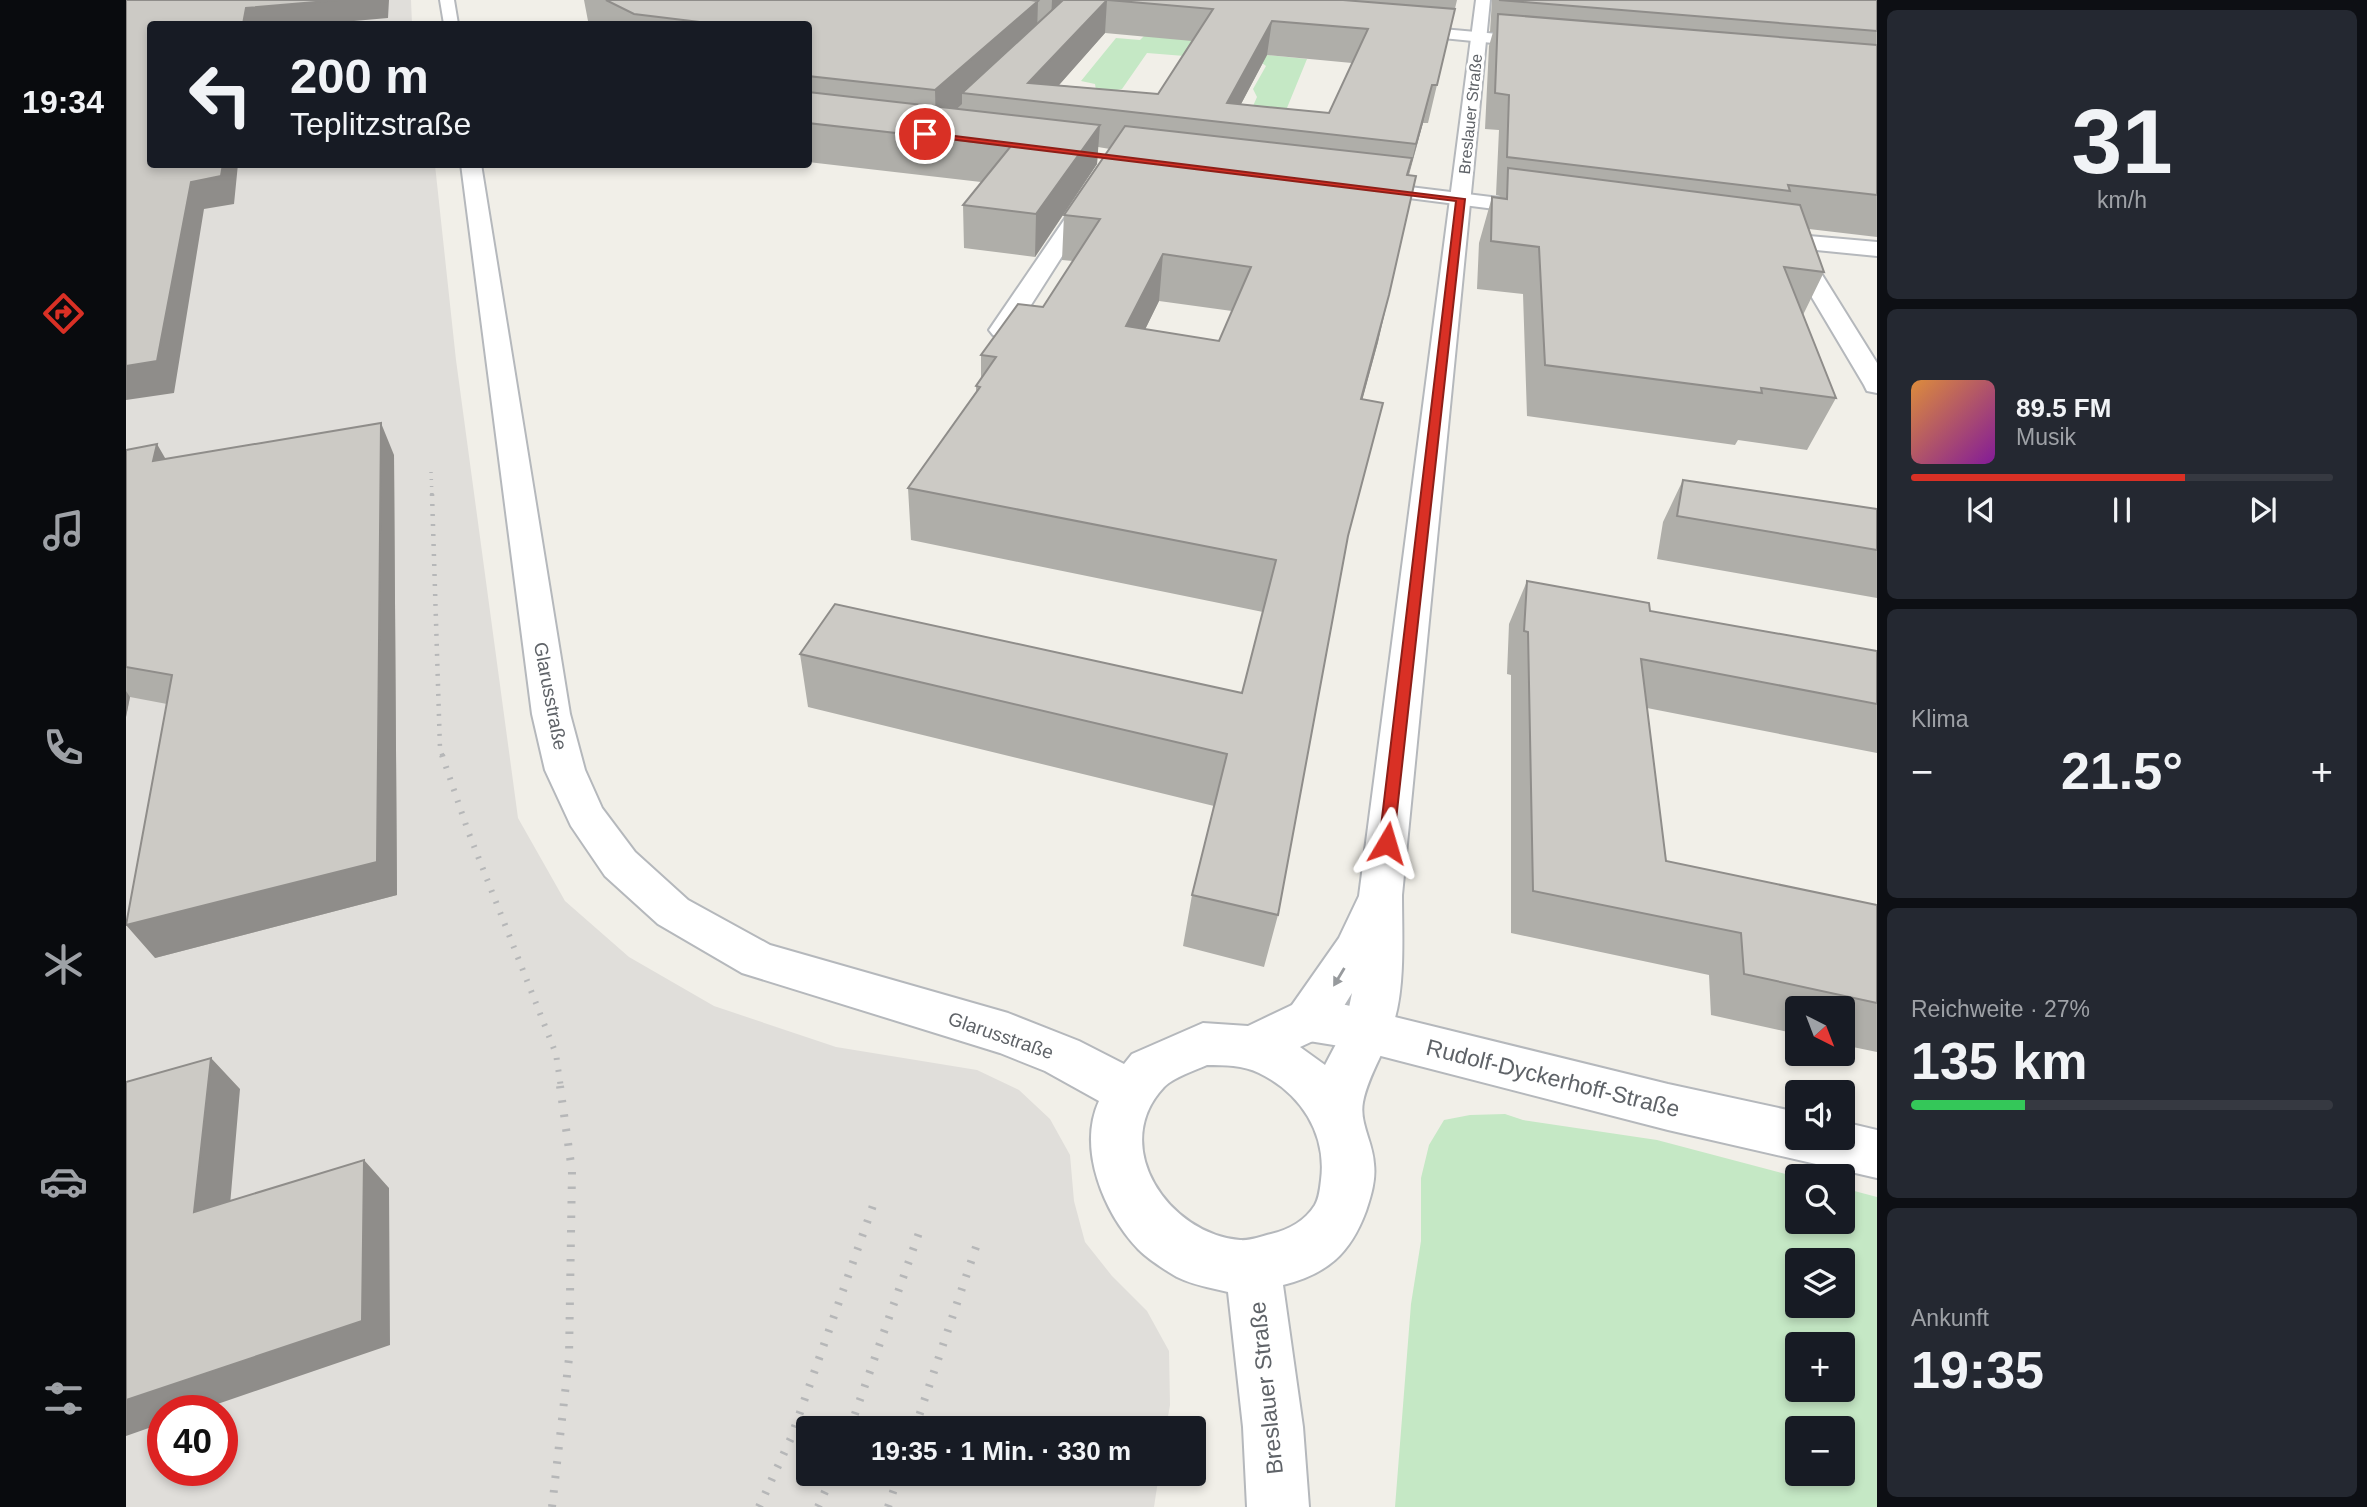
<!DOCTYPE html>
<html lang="de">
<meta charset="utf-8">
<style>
body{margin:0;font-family:Arial,sans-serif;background:#242831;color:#f1f3f6;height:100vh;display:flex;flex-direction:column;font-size:26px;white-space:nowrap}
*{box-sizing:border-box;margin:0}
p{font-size:23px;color:#9ea1a6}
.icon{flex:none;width:38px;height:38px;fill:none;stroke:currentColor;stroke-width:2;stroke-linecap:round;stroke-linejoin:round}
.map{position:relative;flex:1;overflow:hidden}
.panel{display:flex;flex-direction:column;gap:10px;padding:10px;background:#0d0f14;width:490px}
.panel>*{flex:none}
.top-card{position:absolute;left:21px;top:21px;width:665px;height:147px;border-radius:7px;box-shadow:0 4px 10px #0003;background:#171b24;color:#f1f3f6;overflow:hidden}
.needle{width:46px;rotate:138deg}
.buttons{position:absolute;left:1659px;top:996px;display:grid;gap:14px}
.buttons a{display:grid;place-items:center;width:70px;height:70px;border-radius:7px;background:#171b24;box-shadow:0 4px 10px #0003;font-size:35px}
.speed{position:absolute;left:21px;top:1395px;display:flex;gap:14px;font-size:35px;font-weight:700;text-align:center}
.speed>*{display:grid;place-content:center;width:91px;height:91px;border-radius:50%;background:#171b24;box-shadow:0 4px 10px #0003;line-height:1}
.speed .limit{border:10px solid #d22;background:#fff;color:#111}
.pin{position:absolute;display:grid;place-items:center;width:60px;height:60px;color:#fff;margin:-30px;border:4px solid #fff;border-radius:50%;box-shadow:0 2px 7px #0007}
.me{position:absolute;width:77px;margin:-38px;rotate:7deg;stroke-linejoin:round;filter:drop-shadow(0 0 5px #0008)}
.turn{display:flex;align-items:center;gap:24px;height:147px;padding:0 28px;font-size:32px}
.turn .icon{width:91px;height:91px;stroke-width:2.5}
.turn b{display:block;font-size:49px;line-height:60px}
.big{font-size:52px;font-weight:700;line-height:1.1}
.panel .widget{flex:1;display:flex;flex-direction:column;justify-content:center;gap:10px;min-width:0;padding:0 24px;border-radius:10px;background:#242831}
.panel .dial{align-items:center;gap:0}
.dial b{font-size:91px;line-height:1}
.song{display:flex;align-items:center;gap:21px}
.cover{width:84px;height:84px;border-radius:10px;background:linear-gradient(135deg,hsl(30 70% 55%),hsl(290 70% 35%))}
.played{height:7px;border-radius:4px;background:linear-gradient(90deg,#d93025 65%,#363941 65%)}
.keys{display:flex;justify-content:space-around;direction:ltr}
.heat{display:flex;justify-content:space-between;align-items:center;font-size:38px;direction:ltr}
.charge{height:10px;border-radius:5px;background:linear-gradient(90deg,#34c759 27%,#363941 0)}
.trip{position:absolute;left:670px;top:1416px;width:410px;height:70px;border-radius:7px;background:#171b24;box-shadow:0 4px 10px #0003;font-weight:700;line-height:70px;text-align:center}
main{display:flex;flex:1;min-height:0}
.tabs{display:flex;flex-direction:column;width:126px;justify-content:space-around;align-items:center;background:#090b0e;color:#9ea1a6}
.tabs .icon{width:49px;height:49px}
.tabs .current{color:#d93025}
.tabs b{font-size:32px;color:#f1f3f6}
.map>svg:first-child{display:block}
.industrial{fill:#e0deda;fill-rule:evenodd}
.green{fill:#c5e8c5;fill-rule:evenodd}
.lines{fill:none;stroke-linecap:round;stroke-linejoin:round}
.minor-casing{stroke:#b5b8bc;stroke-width:4}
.tertiary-casing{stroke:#b5b8bc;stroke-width:4}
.minor{fill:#fff;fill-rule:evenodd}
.tertiary{fill:#fff;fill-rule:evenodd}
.rail-far3{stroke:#b6b7b8;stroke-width:3.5;stroke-dasharray:1 6;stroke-linecap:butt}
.rail-far2{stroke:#b6b7b8;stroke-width:4.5;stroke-dasharray:2 8;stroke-linecap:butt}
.rail-far1{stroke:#b6b7b8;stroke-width:6;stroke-dasharray:2 10;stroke-linecap:butt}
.rail{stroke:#b6b7b8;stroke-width:8;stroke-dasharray:2.5 12;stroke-linecap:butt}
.wall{fill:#afaea9;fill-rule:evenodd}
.shaded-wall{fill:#8f8d8a}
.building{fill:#cccac5;stroke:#8f8d8a;stroke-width:2;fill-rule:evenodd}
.oneway{fill:#979a9d}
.route{fill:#d93025;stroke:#8d1f18;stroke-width:2}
.labels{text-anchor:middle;stroke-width:6;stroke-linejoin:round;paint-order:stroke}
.far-street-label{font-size:16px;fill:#5f6368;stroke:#fff}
.street-label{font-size:19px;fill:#5f6368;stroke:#fff}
.near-street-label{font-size:23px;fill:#5f6368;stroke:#fff}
</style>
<main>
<nav class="tabs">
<b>19:34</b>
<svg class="icon current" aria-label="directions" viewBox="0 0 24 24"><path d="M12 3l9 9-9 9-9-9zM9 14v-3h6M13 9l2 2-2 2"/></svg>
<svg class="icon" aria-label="music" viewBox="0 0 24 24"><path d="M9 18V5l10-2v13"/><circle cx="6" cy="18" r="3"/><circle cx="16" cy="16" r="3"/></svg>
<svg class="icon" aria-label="phone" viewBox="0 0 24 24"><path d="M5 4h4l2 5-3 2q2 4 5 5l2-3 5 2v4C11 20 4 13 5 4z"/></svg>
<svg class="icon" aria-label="climate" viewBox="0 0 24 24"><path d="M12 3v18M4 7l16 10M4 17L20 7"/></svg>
<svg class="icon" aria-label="car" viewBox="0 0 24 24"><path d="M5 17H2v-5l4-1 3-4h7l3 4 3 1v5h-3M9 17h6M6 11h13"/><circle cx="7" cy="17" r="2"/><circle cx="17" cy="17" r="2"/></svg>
<svg class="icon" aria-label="filters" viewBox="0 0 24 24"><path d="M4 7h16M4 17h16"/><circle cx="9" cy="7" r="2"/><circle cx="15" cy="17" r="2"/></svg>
</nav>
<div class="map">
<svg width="1751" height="1507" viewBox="0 0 1751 1507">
<rect width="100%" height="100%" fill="#f1efe8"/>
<path class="industrial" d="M 0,0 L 285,0 L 286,24 L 24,24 L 24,164 L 309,165 L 330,360 L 392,818 L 439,901 L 503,957 L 588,1006 L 710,1047 L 851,1070 L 893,1090 L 924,1119 L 944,1155 L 948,1201 L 959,1242 L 986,1276 L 1021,1311 L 1043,1351 L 1044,1405 L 1040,1428 L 682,1428 L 682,1474 L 1033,1474 L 1028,1507 L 0,1507 ZM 37,1410 L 96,1410 L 96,1470 L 37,1470 Z"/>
<path class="green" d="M 1092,34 L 1071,57 L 1021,53 L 996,89 L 985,91 L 970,90 L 969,84 L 955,81 L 990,38 L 1014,40 L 1018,36 Z
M 1131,54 L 1181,59 L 1154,125 L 1127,106 L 1131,97 L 1127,89 L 1140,66 L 1132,60 Z
M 1379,1114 L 1397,1120 L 1531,1140 L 1671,1177 L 1671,1222 L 1717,1222 L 1717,1188 L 1751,1197 L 1751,1507 L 1269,1507 L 1285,1304 L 1295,1241 L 1295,1178 L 1303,1145 L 1318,1120 L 1344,1115 ZM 1671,1260 L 1717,1260 L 1717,1306 L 1671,1306 ZM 1671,1344 L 1717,1344 L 1717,1390 L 1671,1390 ZM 1717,1428 L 1717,1474 L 1671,1474 L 1671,1428 Z"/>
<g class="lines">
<defs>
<path id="minor" d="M 1272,25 L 1418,38 L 1426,43 L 1418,48 L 1266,33 L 1264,30 Z
M 1235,181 L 1415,203 L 1423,204 L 1426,209 L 1423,214 L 1415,215 L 1228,191 L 1225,187 L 1228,183 Z
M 967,186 L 974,188 L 977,192 L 889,330 L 885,335 L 876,338 L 867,335 L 863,330 L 960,188 Z
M 1638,232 L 1751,242 L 1751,256 L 1680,249 L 1751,363 L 1751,393 L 1741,391 L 1738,385 L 1656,247 L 1630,244 L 1627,239 L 1630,234 Z
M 1183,999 L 1220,1005 L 1542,1084 L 1671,1112 L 1671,1138 L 1717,1138 L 1717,1122 L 1751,1130 L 1751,1178 L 1542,1130 L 1220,1047 L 1183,1041 L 1166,1035 L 1160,1020 L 1166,1005 Z"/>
<path id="tertiary" d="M 314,0 L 328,0 L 332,24 L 318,24 Z
M 1350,0 L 1364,0 L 1276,895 C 1276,933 1279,982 1269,1018 C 1262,1048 1243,1072 1237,1102 C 1233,1123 1247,1142 1248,1164 C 1250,1180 1245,1196 1240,1211 C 1224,1254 1201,1274 1157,1285 L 1177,1427 L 1183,1507 L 1121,1507 L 1117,1427 L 1102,1292 C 1085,1288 1067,1285 1051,1277 C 1039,1270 1022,1259 1012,1249 C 978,1213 951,1149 973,1101 L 919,1071 L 874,1053 L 616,973 L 532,924 L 479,876 L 445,826 L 419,770 L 406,714 L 335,164 L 355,164 L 444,714 L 459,770 L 476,808 L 509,852 L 562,900 L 644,945 L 882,1013 L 953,1041 L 998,1064 L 1006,1054 L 1077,1023 L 1122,1026 L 1166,1005 L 1213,938 L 1233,896 ZM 1226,993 L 1219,1027 L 1199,1065 L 1174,1047 L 1200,1035 ZM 1081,1065 C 1098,1065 1117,1065 1133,1073 C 1175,1093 1201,1134 1195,1180 C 1194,1189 1193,1198 1189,1205 C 1179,1221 1162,1230 1145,1234 C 1136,1236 1124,1241 1114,1240 C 1043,1234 982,1146 1038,1087 C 1048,1077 1068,1071 1081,1065 Z"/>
</defs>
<use href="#minor" class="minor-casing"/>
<use href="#tertiary" class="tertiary-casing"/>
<use href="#minor" class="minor"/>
<use href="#tertiary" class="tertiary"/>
<path class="rail-far3" d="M 305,472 L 306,496"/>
<path class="rail-far2" d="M 306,494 L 314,749 L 317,757"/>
<path class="rail-far1" d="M 316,755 L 342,831 L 430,1054 L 435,1088"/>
<path class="rail" d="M 724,1428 L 795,1227
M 789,1428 L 853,1238
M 426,1507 L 443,1358 L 446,1171 L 434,1086
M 633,1507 L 665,1438 L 750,1197
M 692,1507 L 707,1474
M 762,1507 L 773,1474"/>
</g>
<path class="wall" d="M 458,0 L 1331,0 L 1302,123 L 1297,123 L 1283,175 L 1252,342 L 1236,400 L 1221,543 L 1152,915 L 1138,967 L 1057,946 L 1066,895 L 1088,806 L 682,707 L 674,654 L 1116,693 L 1137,612 L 785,540 L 782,488 L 850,392 L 850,386 L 855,379 L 855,355 L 917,307 L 947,261 L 936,260 L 938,215 L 984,149 L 972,147 L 971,164 L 909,257 L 838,248 L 837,205 L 855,182 L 682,162 L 682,24 L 470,24 L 462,21 ZM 979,33 L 1066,41 L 1032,94 L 933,85 ZM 1141,55 L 1226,63 L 1203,113 L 1115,104 ZM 1033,301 L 1106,311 L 1093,341 L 1019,329 Z
M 1366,0 L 1751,0 L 1751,237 L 1683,229 L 1698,272 L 1677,315 L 1710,398 L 1681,450 L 1612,440 L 1609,445 L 1401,416 L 1397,294 L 1351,289 L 1353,243 L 1366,197 L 1373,198 L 1374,196 L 1370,195 L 1373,130 L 1359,129 L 1363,46 L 1367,32 L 1364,32 Z
M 0,450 L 40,459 L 268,455 L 271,895 L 29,958 L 41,704 L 4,697 L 0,717 Z
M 1557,480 L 1751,509 L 1751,598 L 1531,559 L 1537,522 Z
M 1401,581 L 1524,611 L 1751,651 L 1751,753 L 1521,708 L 1540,861 L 1751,905 L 1751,1052 L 1717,1045 L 1717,1008 L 1671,1008 L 1671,1034 L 1585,1015 L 1583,975 L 1385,933 L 1385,675 L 1381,674 L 1383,624 Z"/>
<path class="shaded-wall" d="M 213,0 L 263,0 L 262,18 L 194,24 L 117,24 L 120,8 Z
M 926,0 L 935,0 L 935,12 L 925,20 Z
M 981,0 L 979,33 L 918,102 L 902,83 Z
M 912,1 L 911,34 L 836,93 L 836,104 L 810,128 L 809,90 Z
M 1146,21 L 1141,55 L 1105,123 L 1101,103 Z
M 1306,85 L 1297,123 L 1280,184 L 1290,144 Z
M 974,125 L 971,164 L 909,257 L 910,214 Z
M 97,164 L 112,164 L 108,204 L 78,209 L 48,393 L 0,400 L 0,366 L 65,182 Z
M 1037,254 L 1033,301 L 997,375 L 1000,326 Z
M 1263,295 L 1252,342 L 1223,449 L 1235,399 Z
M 255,423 L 268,455 L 271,895 L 29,958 L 0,925 Z
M 31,444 L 50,477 L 27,461 Z
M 0,691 L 4,697 L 0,717 Z
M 85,1058 L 114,1089 L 101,1240 L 68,1212 Z
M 238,1160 L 263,1188 L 264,1345 L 74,1410 L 37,1410 L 37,1423 L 0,1436 L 0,1400 Z"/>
<path class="building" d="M 0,0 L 213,0 L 120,8 L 117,24 L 24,24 L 24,164 L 97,164 L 95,176 L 65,182 L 31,361 L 0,366 Z
M 480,0 L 905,0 L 912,1 L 809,90 L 682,76 L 682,24 L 578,24 L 582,23 L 508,14 Z
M 937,0 L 981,0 L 902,83 L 1032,94 L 1087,9 L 982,0 L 1217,0 L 1329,9 L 1311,85 L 1306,85 L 1290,144 L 836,93 ZM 1146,21 L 1242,29 L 1203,113 L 1101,103 Z
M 1373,0 L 1751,0 L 1751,31 Z
M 1372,14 L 1751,45 L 1751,195 L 1662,185 L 1664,191 L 1381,157 L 1383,95 L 1369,93 Z
M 682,92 L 974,125 L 910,214 L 837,205 L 885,146 L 682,123 Z
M 999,126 L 1286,158 L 1281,175 L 1290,176 L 1263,295 L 1235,399 L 1257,403 L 1222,536 L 1152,915 L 1066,895 L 1101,754 L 674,654 L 709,604 L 1116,693 L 1150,560 L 782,488 L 854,387 L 850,386 L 870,357 L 855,355 L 892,304 L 917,307 L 974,219 L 938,215 ZM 1037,254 L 1125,267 L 1093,341 L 1000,326 Z
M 1382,168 L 1674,205 L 1698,272 L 1658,267 L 1710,398 L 1635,388 L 1636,393 L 1419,365 L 1413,247 L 1365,241 L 1366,197 L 1381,199 Z
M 255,423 L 251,862 L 0,925 L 46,675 L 0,667 L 0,450 L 31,444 L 27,461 Z
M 1557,480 L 1751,509 L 1751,550 L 1551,516 Z
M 1401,581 L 1523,603 L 1524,611 L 1751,651 L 1751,704 L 1515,659 L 1540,861 L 1751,905 L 1751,1003 L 1618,974 L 1615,933 L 1407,891 L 1402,632 L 1398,631 Z
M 85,1058 L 68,1212 L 238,1160 L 236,1321 L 0,1400 L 0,1082 Z"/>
<defs><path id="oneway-solid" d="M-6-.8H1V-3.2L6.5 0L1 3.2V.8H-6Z" transform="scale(1.75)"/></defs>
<use class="oneway" href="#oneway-solid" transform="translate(1213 977) rotate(121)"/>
<path class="route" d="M 796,132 L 1339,199 L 1267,847 L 1255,847 L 1253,843 L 1330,201 L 799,136 Z"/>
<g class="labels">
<g class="far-street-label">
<text transform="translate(1344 114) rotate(-84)" y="6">Breslauer Straße</text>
</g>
<g class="street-label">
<text transform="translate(425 696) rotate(79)" y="7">Glarusstraße</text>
<text transform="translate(875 1035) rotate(19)" y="7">Glarusstraße</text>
</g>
<g class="near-street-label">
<text transform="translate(1427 1078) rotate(14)" y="8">Rudolf-Dyckerhoff-Straße</text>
<text transform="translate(1140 1388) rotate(-96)" y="8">Breslauer Straße</text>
</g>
</g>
</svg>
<div class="buttons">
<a><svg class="needle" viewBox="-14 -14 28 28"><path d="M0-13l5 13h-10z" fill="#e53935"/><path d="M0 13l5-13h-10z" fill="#9ea1a6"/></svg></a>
<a><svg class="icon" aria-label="sound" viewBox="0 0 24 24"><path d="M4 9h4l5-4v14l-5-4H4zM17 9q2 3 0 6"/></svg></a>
<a><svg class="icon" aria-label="search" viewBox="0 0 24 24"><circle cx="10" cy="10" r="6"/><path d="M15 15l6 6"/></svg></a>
<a><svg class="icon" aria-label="layers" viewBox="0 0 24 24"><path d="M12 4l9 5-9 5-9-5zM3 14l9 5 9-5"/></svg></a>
<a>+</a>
<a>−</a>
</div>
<div class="speed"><div class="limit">40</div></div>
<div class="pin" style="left:799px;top:134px;background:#d93025"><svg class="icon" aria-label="arrive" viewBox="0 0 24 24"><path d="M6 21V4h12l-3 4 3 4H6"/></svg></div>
<svg class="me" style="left:1261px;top:843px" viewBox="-20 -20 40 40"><path d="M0-17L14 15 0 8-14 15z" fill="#d93025" stroke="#fff" stroke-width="4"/></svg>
<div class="trip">19:35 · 1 Min. · 330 m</div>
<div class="top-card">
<div class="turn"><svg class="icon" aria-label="left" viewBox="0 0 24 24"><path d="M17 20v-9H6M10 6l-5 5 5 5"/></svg><div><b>200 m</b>Teplitzstraße</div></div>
</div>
</div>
<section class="panel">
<div class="widget dial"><b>31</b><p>km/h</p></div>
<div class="widget">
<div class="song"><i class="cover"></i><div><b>89.5 FM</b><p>Musik</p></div></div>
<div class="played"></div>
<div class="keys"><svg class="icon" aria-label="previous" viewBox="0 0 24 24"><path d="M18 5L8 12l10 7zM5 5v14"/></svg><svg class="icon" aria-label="pause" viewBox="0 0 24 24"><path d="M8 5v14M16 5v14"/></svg><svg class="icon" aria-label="next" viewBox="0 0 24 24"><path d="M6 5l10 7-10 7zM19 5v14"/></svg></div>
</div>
<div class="widget"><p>Klima</p>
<div class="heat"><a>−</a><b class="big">21.5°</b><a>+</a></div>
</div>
<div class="widget"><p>Reichweite · 27%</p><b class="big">135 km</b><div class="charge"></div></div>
<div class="widget"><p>Ankunft</p><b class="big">19:35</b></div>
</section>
</main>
